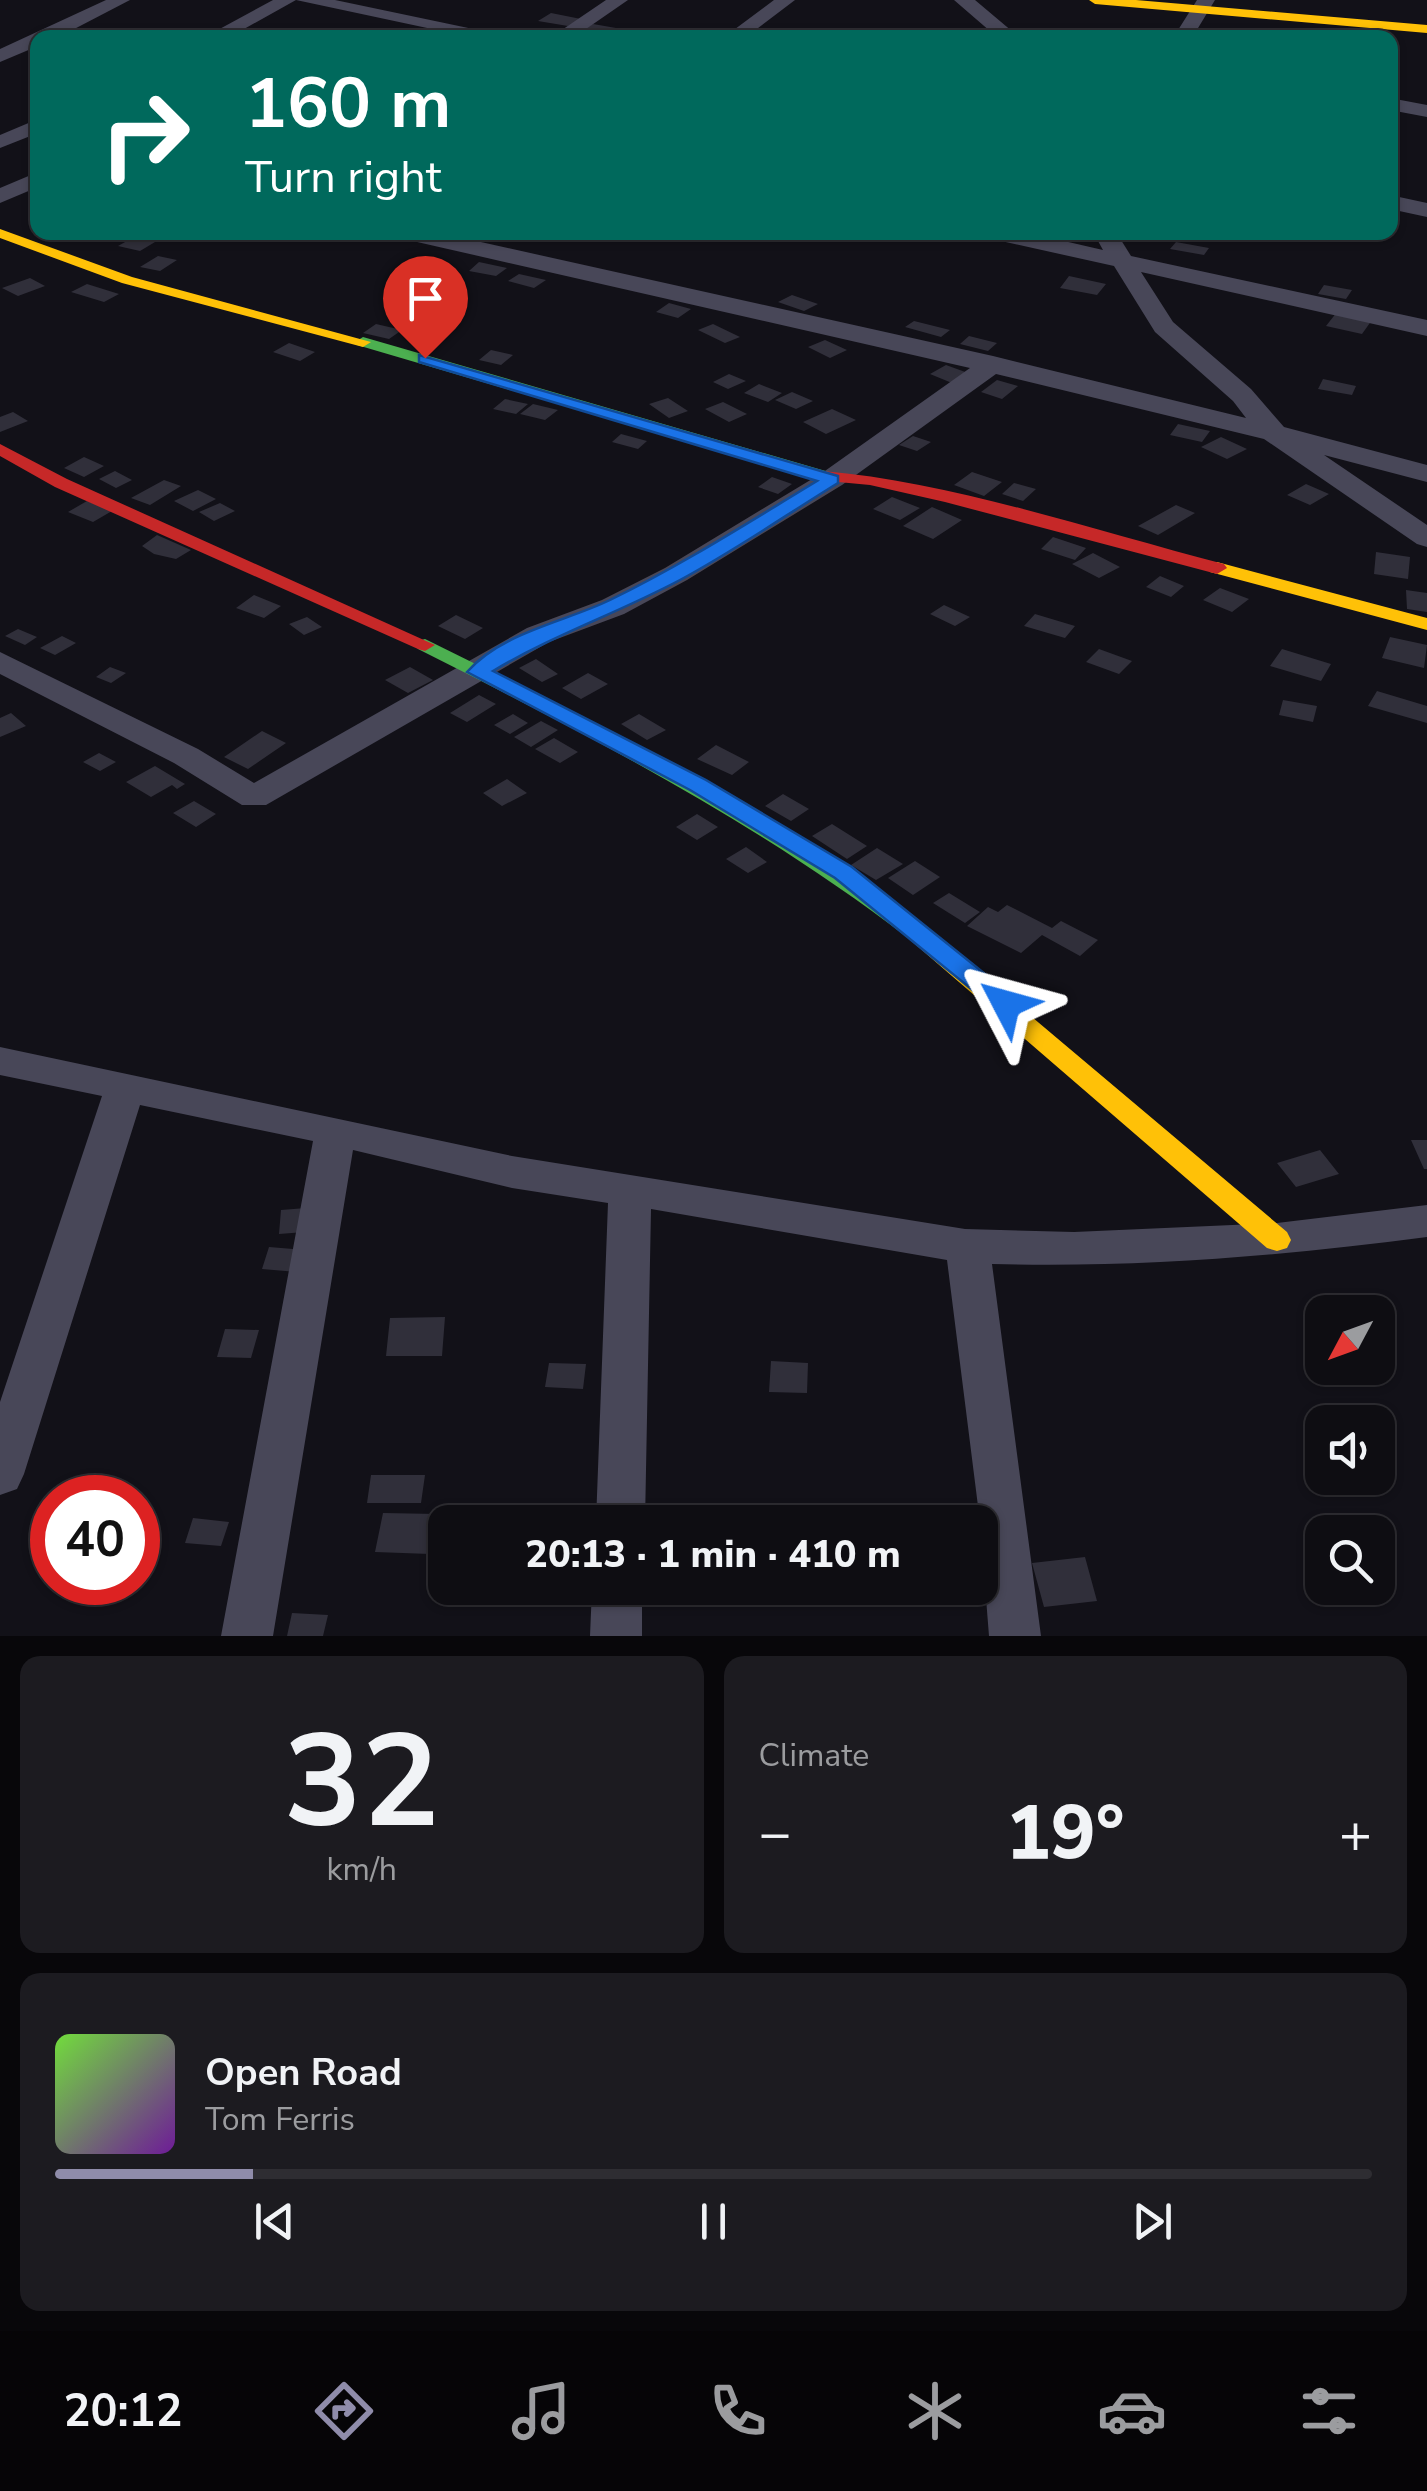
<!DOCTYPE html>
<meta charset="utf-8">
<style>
body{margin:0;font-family:"Nunito Sans",sans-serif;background:#1c1b20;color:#f1f3f6;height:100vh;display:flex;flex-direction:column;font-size:38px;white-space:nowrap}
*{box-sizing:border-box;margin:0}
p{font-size:32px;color:#9b9c9f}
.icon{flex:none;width:55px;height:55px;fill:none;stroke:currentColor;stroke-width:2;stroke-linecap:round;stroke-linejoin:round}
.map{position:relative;height:1636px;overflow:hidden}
.panel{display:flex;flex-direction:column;gap:20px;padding:20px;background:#08070a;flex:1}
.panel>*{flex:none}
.top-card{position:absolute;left:30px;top:30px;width:1368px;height:210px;border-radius:20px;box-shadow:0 2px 8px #0004,0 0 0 2px #2e2d32;background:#00695c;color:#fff;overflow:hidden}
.needle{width:65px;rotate:229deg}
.tools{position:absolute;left:1305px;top:1295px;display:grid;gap:20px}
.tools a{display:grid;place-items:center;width:90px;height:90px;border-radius:20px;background:#0e0d12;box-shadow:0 2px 8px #0004,0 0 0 2px #2e2d32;font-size:50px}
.speed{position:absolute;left:30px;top:1475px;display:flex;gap:20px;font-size:50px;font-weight:700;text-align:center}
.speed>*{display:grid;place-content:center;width:130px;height:130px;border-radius:50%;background:#0e0d12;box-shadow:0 2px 8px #0004,0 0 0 2px #2e2d32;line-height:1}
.speed .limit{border:15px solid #d22;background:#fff;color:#111}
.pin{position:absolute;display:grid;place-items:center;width:85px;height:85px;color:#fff;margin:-102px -42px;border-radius:50% 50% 50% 0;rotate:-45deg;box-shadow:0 0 10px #0007}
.pin .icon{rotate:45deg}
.me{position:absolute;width:110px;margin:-55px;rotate:309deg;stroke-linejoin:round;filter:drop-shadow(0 0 8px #0008)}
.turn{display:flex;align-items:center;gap:35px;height:210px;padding:0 50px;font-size:45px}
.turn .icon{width:130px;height:130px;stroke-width:2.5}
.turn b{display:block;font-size:70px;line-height:85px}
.big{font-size:75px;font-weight:800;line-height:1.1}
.panel .tile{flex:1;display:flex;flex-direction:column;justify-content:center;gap:15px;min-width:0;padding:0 35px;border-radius:20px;background:#1c1b20}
.panel .dial{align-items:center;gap:0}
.dial b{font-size:130px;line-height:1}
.song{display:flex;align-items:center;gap:30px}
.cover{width:120px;height:120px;border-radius:15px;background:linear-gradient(135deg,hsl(100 70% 55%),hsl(280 70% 35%))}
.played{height:10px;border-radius:5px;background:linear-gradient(90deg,#8f8caa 15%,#2e2d32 15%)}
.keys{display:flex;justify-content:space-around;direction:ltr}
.heat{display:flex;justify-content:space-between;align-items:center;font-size:55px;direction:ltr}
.panel .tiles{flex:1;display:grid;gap:20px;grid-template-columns:1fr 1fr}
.tile:last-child{grid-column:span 2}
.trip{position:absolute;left:428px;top:1505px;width:570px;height:100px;border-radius:20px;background:#0e0d12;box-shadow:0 2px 8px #0004,0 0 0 2px #2e2d32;font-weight:800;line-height:100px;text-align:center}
.dock{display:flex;height:160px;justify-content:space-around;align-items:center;background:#060507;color:#9b9c9f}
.dock .icon{width:70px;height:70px}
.dock .on{color:#8f8caa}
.dock b{font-size:45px;color:#f1f3f6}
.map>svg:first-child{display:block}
.building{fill:#302f3a}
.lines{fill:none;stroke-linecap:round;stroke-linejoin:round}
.street{fill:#484758;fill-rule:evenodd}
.fast{fill:#4caf50;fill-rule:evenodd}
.slow{fill:#ffc107;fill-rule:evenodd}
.jam{fill:#c62828;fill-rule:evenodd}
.route{fill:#1a73e8;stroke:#114b97;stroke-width:2.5}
</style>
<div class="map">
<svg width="1427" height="1636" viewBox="0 0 1427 1636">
<rect width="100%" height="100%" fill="#121118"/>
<path class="building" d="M 551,13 L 581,19 L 568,26 L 538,21 Z
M 593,24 L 616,28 L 597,37 L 567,38 L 584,35 L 593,30 L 584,29 Z
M 134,237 L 155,242 L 140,251 L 118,246 Z
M 1176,242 L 1209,248 L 1204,255 L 1170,249 Z
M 158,256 L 177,260 L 160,271 L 140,267 Z
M 479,262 L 507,268 L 496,276 L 469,271 Z
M 519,274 L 546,280 L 534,288 L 508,281 Z
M 1069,276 L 1106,284 L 1097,295 L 1060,288 Z
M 30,278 L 45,286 L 18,296 L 2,288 Z
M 87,284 L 119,294 L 104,302 L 71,292 Z
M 1324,285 L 1352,290 L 1346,299 L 1318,294 Z
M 792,295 L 818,304 L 804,311 L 778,302 Z
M 669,303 L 691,309 L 678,318 L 656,312 Z
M 1337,312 L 1372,320 L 1362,334 L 1326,326 Z
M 914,321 L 950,330 L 941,337 L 905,327 Z
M 376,324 L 402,330 L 389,339 L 363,333 Z
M 713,324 L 740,337 L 725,343 L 698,330 Z
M 969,336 L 997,343 L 988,351 L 960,344 Z
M 825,340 L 847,350 L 830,358 L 808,347 Z
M 289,343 L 315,352 L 300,361 L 273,352 Z
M 491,350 L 513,355 L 501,365 L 479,360 Z
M 946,365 L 968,373 L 952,383 L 930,374 Z
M 729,374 L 746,381 L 728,389 L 713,382 Z
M 1323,379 L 1356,386 L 1352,395 L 1318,389 Z
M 997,380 L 1018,386 L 1002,399 L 981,392 Z
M 759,384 L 782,393 L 768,402 L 744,393 Z
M 792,392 L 813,401 L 796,409 L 775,400 Z
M 668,398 L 688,411 L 669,418 L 649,404 Z
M 505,399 L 528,404 L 516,414 L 493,409 Z
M 723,402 L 747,414 L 729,422 L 705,409 Z
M 533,404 L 558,410 L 545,420 L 520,414 Z
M 832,409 L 856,420 L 826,434 L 803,422 Z
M 13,412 L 28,421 L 0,432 L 0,417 Z
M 1178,424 L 1210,431 L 1202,442 L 1170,435 Z
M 621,434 L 647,441 L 638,449 L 612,442 Z
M 913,436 L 931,442 L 917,451 L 899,445 Z
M 1221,437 L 1247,449 L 1227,459 L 1201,447 Z
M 84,457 L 104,466 L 84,477 L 64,468 Z
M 115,471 L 132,480 L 116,488 L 99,479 Z
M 972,472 L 1002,482 L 984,496 L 954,485 Z
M 772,477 L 792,484 L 778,494 L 758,487 Z
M 164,480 L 181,486 L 150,505 L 131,498 Z
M 1014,483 L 1036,489 L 1023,501 L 1002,494 Z
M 1306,484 L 1329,494 L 1310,505 L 1287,495 Z
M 198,490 L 216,499 L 193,511 L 174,501 Z
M 892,497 L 920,508 L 900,520 L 873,509 Z
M 87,501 L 112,511 L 93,522 L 68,512 Z
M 220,503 L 235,511 L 214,521 L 199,512 Z
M 1176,505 L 1195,513 L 1158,535 L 1138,526 Z
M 932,507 L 962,520 L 933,539 L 903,526 Z
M 157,535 L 191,550 L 176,559 L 154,554 L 142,546 Z
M 1053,537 L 1086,548 L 1075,560 L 1041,549 Z
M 1376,552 L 1410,557 L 1408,579 L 1374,574 Z
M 1093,553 L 1120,567 L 1099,578 L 1072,564 Z
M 1160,576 L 1184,586 L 1171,597 L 1146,587 Z
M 1220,588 L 1249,599 L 1232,612 L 1203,600 Z
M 1406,590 L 1427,593 L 1427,612 L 1407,609 Z
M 254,595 L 281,606 L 264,618 L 236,608 Z
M 944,605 L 970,617 L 955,626 L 930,614 Z
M 1035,614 L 1075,626 L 1065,638 L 1024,626 Z
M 456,615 L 483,628 L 465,639 L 438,626 Z
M 307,617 L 322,627 L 304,635 L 289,624 Z
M 18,629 L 37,637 L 25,645 L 5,636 Z
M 62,636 L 76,643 L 55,655 L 40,648 Z
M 1390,637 L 1427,645 L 1424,668 L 1382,658 Z
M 1099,649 L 1132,661 L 1119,674 L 1086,662 Z
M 1282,649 L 1331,664 L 1321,681 L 1270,666 Z
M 536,659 L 558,674 L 542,682 L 519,668 Z
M 110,667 L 126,673 L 111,683 L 96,677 Z
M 410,667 L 433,680 L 408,693 L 385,680 Z
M 588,673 L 608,684 L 581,699 L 562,688 Z
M 1377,691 L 1427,706 L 1427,723 L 1368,706 Z
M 479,695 L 496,704 L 467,722 L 450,713 Z
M 1283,700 L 1317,706 L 1313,722 L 1279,715 Z
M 11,713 L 26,726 L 0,737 L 0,718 Z
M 513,714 L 528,723 L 510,734 L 494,725 Z
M 639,714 L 666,730 L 647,740 L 621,724 Z
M 541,721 L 558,730 L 531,747 L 514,737 Z
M 262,731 L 286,743 L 248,769 L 224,757 Z
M 554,738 L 578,752 L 560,763 L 535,749 Z
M 716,745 L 749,762 L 732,775 L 697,759 Z
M 99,753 L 116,762 L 100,771 L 83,762 Z
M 155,766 L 185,784 L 177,789 L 172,785 L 151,797 L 126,782 Z
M 507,779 L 527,793 L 502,806 L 483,793 Z
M 783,794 L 809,809 L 791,821 L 765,806 Z
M 194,801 L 216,814 L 196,827 L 173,813 Z
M 697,814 L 718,827 L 697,840 L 676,827 Z
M 832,824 L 867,846 L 847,859 L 812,836 Z
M 746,847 L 767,862 L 748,873 L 726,859 Z
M 877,848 L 903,864 L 876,880 L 851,865 Z
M 915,861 L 940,877 L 913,895 L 888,878 Z
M 949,893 L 980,912 L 965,923 L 933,903 Z
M 1007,905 L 1052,928 L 1061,921 L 1098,940 L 1080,956 L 1042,935 L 1021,953 L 967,926 L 988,907 L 998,912 Z
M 1411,1140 L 1427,1140 L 1427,1169 L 1424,1169 Z
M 1320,1150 L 1339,1174 L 1296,1187 L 1277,1163 Z
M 306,1208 L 305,1232 L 279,1234 L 281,1210 Z
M 269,1247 L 305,1250 L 297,1272 L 262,1269 Z
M 445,1317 L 442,1356 L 386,1356 L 390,1318 Z
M 225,1329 L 259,1330 L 251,1358 L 217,1357 Z
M 771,1361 L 808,1363 L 807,1393 L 769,1392 Z
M 549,1363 L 586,1364 L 583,1389 L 545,1387 Z
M 371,1475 L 425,1475 L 421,1503 L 367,1503 Z
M 383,1513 L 437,1514 L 430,1554 L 375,1552 Z
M 193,1518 L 229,1522 L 221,1546 L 185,1543 Z
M 1085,1557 L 1097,1601 L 1044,1607 L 1032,1563 Z
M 292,1613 L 328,1615 L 323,1636 L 287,1636 Z"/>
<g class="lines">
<path class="street" d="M 106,0 L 130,0 L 57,38 L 38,38 L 38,46 L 0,62 L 0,49 Z
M 273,0 L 335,0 L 516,38 L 474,38 L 296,0 L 228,38 L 203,38 Z
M 606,0 L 628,0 L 573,38 L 550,38 Z
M 774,0 L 795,0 L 745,38 L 723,38 Z
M 954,0 L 975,0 L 1020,38 L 998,38 Z
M 1197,0 L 1215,0 L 1192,38 L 1173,38 Z
M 1390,98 L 1427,105 L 1427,117 L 1390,110 Z
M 38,119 L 38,133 L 0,148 L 0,135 Z
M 38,172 L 38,187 L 0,203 L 0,188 Z
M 1390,195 L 1427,203 L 1427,217 L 1390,209 Z
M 393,232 L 436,232 L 993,356 L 1246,418 L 1233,401 L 1155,332 L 1114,266 L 983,237 L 980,232 L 1025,232 L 1103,250 L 1093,232 L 1116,232 L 1131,256 L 1427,320 L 1427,336 L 1141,272 L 1173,322 L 1251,389 L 1284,427 L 1427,465 L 1427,482 L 1324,455 L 1427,525 L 1427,547 L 1417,544 L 1264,439 L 996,374 L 842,485 L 687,580 L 624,614 L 549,642 L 266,805 L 242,805 L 174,763 L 0,674 L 0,652 L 198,749 L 254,783 L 527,628 L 602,600 L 665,568 L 822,473 L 970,368 L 404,239 Z
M 0,1047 L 512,1156 L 965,1229 L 1074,1232 L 1277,1223 L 1427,1205 L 1427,1237 C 1282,1256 1138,1268 992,1264 L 1041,1636 L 989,1636 L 980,1522 L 947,1260 L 651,1209 L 645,1522 L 596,1522 L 608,1203 L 512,1188 L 353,1150 L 273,1636 L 221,1636 L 313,1141 L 140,1105 L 24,1474 L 17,1489 L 0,1495 L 0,1402 L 102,1096 L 0,1075 Z
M 592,1588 L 642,1588 L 642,1636 L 590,1636 Z"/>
<path class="fast" d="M 363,337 L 829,472 L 832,476 L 829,480 L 817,480 L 357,345 L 355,342 Z
M 425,639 L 623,737 L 748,806 L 867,883 L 928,932 L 916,940 L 908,938 C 756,821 588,735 418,649 L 415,645 L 418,641 Z"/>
<path class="slow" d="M 1089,0 L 1136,0 L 1427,25 L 1427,33 L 1095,4 Z
M 0,229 L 132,277 L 371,342 L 363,347 L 122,283 L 0,238 Z
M 1217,562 L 1427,618 L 1427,630 L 1210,572 L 1207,568 Z
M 916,924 L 924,926 L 1287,1232 L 1291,1240 L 1287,1248 L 1277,1251 L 1267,1248 L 908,938 L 904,932 Z"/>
<path class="jam" d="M 0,444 L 67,479 L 435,645 L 425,651 L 418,649 L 55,487 L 0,456 Z
M 823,471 C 953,482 1096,531 1224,564 L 1227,568 L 1217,574 L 945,502 L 870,485 L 817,480 L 814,476 Z"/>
</g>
<path class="route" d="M 419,355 L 838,476 L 838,483 C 786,515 734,551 680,580 C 618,613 553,635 493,671 L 706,780 L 852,867 L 1015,998 L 1018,1004 L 1015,1010 L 997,1010 L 835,878 L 690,790 L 467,672 C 502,632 565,622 610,600 C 682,565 749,522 817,481 L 419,362 Z"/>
</svg>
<div class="tools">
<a><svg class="needle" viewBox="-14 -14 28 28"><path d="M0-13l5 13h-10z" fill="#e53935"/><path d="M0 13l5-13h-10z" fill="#9b9c9f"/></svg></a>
<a><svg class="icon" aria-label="sound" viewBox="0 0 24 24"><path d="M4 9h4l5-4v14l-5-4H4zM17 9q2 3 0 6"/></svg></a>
<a><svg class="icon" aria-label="search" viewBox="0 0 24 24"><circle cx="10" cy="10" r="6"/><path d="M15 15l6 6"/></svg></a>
</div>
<div class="speed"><div class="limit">40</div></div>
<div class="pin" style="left:425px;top:358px;background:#d93025"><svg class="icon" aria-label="arrive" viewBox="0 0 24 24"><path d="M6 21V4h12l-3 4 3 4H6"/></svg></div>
<svg class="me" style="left:1006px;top:1004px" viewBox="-20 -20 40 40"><path d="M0-17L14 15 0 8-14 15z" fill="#1a73e8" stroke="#fff" stroke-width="4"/></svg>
<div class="trip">20:13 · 1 min · 410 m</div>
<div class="top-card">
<div class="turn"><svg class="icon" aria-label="right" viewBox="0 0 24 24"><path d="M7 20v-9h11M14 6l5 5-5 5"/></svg><div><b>160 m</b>Turn right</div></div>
</div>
</div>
<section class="panel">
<div class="tiles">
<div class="tile dial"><b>32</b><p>km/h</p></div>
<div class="tile"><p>Climate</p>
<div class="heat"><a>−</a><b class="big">19°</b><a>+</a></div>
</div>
<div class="tile">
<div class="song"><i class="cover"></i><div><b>Open Road</b><p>Tom Ferris</p></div></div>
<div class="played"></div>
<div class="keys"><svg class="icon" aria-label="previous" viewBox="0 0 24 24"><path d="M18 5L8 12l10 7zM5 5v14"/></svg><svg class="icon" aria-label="pause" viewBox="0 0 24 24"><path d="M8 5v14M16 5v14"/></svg><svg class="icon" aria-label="next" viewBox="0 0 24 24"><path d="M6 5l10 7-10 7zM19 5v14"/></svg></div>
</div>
</div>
</section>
<nav class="dock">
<b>20:12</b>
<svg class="icon on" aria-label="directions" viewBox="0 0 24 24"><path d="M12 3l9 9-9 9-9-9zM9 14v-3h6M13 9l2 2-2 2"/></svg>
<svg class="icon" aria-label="music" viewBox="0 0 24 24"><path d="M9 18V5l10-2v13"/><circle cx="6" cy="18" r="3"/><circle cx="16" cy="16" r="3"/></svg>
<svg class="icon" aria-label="phone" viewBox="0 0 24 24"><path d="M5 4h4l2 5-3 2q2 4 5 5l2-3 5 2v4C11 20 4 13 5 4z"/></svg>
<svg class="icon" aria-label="climate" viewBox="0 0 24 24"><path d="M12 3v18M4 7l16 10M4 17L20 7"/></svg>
<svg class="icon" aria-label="car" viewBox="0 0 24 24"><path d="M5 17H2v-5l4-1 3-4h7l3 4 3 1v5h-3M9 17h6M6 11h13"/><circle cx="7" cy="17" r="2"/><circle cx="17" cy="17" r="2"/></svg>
<svg class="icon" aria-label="filters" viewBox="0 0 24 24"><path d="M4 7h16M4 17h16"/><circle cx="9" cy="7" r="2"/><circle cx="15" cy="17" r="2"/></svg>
</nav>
